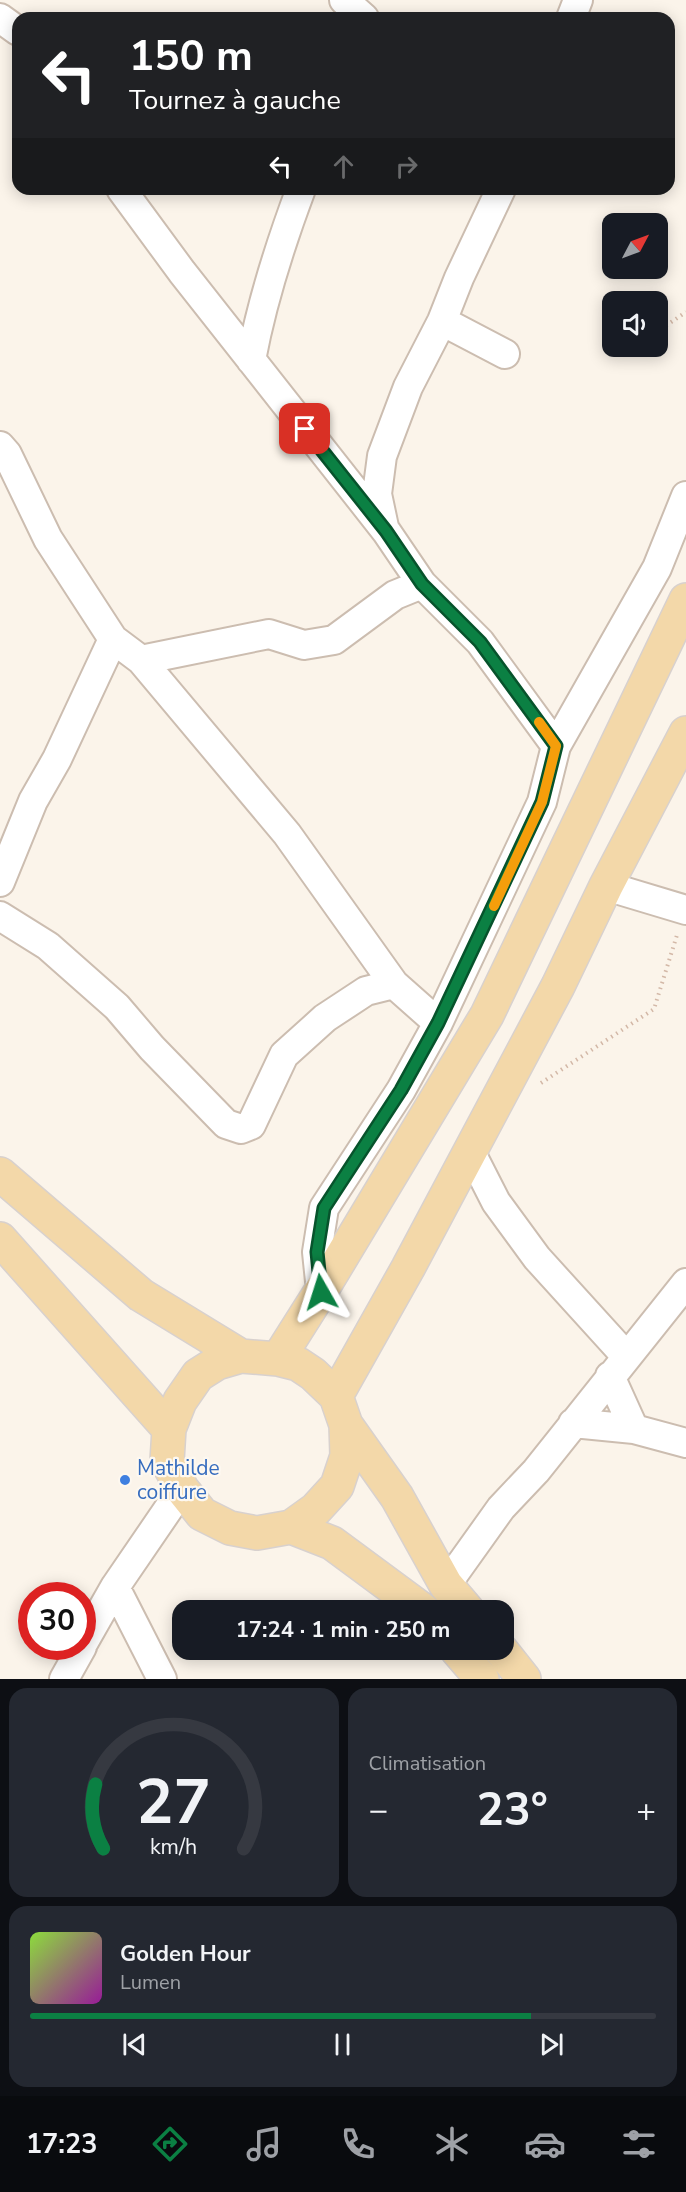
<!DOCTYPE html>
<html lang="fr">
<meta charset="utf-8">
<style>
body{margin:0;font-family:"Nunito Sans",sans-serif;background:#242831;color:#f1f3f6;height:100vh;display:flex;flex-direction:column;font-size:22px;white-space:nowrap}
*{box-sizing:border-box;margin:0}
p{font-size:20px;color:#9ea1a6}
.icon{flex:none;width:33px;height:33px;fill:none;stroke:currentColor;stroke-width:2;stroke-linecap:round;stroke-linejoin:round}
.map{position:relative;height:1679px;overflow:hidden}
.panel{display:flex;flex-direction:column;gap:9px;padding:9px;background:#0d0f14;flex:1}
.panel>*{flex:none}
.guide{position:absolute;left:12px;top:12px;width:663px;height:183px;border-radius:18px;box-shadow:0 3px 15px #0003;background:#202124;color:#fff;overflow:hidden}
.needle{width:39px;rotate:49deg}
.fabs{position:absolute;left:602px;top:213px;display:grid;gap:12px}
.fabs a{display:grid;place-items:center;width:66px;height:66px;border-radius:12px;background:#171b24;box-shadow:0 3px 15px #0003;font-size:30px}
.speed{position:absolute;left:18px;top:1582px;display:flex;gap:12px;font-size:30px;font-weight:700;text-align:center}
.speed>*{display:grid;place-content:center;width:78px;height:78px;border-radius:50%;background:#171b24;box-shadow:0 3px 15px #0003;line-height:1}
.speed .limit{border:9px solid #d22;background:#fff;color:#111}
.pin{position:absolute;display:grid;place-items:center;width:51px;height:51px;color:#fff;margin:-26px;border-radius:12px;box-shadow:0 3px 9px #0006}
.me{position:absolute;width:66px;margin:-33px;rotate:354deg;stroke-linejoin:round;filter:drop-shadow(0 0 4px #0008)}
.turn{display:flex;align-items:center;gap:21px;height:126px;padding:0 18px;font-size:27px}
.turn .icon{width:78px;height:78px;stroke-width:2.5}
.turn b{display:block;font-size:42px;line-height:51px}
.lanes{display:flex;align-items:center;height:57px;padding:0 18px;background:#0003;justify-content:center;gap:30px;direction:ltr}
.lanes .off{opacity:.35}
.big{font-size:45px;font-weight:700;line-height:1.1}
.panel .tile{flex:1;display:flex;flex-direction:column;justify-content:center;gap:9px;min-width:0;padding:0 21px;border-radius:18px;background:#242831}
.panel .dial{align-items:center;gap:0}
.dial svg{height:156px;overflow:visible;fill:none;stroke:#363941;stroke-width:7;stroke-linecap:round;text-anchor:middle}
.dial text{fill:#f1f3f6;stroke:none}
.song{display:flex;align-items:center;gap:18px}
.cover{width:72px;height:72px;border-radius:9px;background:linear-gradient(135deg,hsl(90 70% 55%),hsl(300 70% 35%))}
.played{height:6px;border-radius:3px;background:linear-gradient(90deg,#0b8043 80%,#363941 80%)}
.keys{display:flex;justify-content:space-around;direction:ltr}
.heat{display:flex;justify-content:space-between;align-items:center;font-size:33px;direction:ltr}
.panel .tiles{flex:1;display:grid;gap:9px;grid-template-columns:1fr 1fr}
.tile:last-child{grid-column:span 2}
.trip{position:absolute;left:172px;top:1600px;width:342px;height:60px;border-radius:18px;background:#171b24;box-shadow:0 3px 15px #0003;font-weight:700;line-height:60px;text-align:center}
.menu{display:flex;height:96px;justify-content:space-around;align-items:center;background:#090b0e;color:#9ea1a6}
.menu .icon{width:42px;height:42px}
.menu .selected{color:#0b8043}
.menu b{font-size:27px;color:#f1f3f6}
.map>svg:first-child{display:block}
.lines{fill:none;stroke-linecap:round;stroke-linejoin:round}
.minor-casing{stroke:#ccbdb0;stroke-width:32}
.major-casing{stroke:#d8d1ce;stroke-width:36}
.path{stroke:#d3b8a7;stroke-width:4;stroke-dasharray:1.5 4.5;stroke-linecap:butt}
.minor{stroke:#fff;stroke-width:28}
.major{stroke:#f3d8a9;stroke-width:33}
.route-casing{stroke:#07532c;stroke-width:15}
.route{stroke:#0b8043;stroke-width:10}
.slow{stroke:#f59e0b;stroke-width:10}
.shop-dot{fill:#3f7fe0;stroke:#fdf8f0;stroke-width:2}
.labels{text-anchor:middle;stroke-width:4.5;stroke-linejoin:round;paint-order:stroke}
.shop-label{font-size:21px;fill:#366cbe;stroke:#fdf8f0;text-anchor:start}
</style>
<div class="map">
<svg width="686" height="1679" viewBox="0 0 686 1679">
<rect width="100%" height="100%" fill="#fbf4ea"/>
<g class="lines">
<defs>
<path id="minor" d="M 344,0 L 364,18
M 0,18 L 18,31
M 571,18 L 578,0
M 121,189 L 182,272 L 386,531 L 422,584 L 480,642 L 556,746
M 442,321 L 505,354
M 251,360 C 262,301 280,245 301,189
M 0,446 L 7,454 L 48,539 L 113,639 L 141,660 L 287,834 L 394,984 L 438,1023
M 384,527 L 377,494 L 382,456 L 408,387 L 442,321 L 459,278 L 501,189
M 141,660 L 269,634 L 304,645 L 334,640 L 395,595 L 422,584
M 0,882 L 33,801 L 57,759 L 113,639
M 606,886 L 686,910
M 0,916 L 48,946 L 117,1007 L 152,1048 L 226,1124 L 241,1129 L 251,1125 L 284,1055 L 325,1018 L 366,991 L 394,984
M 470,1151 L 496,1202 L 537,1258 L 626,1356
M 321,1291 L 317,1252 L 324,1208 L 401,1090 L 438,1023 L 542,802 L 556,746 L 657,568 L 686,496
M 610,1376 L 634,1429 L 686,1443
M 573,1423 L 634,1429
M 446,1585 L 501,1508 L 536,1471 L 686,1283
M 115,1587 L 162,1679
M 82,1645 L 115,1587 L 182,1489
M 64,1679 L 82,1647"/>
<path id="major" d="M 0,1174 L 141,1295 L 241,1356
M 0,1239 L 169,1429
M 241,1356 L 278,1359 L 298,1364 L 313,1374 L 336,1396 L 346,1425 L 347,1456 L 337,1486 L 316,1509 L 291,1527 L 257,1533 L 230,1528 L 202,1514 L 182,1489 L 167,1461 L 169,1429 L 180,1401 L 198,1375 L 217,1363 Z
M 278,1359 L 321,1291 L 487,1015 L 686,600
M 336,1396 L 408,1268 L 558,986 L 606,886 L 686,733
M 346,1425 L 397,1497 L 446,1585 L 468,1611
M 291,1527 L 332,1543 L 424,1611
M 457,1650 L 482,1679
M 501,1650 L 524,1679"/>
</defs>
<use href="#minor" class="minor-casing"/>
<use href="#major" class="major-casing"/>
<path class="path" d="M 661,329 L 686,312
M 541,1083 L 654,1009 L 677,935"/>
<use href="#minor" class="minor"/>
<use href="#major" class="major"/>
</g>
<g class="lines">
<defs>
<path id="route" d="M 305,429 L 386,531 L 422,584 L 480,642 L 556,746 L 542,802 L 438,1023 L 401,1090 L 324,1208 L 317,1252 L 321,1292"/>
</defs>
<use href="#route" class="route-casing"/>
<use href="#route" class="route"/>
<path class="slow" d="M 494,906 L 542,802 L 556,746 L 539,722"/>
</g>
<circle class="shop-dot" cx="125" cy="1480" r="6"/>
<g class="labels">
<g class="shop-label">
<text x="137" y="1475">Mathilde<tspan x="137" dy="24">coiffure</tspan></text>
</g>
</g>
</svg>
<div class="fabs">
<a><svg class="needle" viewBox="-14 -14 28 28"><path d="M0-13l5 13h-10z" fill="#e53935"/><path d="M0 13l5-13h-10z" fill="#9ea1a6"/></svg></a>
<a><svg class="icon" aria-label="sound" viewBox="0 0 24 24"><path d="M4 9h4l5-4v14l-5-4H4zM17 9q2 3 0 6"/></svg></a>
</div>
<div class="speed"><div class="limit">30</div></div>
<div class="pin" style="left:305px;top:429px;background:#d93025"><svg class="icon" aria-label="arrive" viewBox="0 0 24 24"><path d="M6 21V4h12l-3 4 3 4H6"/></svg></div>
<svg class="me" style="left:321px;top:1292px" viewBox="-20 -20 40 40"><path d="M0-17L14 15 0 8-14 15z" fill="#0b8043" stroke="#fff" stroke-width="4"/></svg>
<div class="trip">17:24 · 1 min · 250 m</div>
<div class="guide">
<div class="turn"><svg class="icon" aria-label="left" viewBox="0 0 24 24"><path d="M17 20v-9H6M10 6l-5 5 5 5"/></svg><div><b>150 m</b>Tournez à gauche</div></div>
<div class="lanes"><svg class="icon" aria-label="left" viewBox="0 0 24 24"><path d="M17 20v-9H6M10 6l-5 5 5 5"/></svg><svg class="icon off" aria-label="ahead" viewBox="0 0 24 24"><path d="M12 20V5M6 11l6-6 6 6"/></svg><svg class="icon off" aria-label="right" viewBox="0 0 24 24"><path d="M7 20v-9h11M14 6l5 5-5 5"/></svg></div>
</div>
</div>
<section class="panel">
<div class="tiles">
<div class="tile dial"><svg viewBox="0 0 100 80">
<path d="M14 69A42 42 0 1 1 86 69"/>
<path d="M14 69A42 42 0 0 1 10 36" stroke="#0b8043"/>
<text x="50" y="56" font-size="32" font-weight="700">27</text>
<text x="50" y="72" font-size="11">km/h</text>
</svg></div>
<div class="tile"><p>Climatisation</p>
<div class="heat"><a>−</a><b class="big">23°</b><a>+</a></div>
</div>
<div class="tile">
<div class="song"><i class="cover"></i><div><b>Golden Hour</b><p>Lumen</p></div></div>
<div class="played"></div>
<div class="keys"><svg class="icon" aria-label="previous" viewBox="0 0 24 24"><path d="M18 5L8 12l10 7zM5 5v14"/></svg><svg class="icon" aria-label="pause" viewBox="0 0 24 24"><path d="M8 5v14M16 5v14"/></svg><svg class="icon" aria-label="next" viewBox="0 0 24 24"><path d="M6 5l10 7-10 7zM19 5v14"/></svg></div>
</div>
</div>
</section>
<nav class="menu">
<b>17:23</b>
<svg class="icon selected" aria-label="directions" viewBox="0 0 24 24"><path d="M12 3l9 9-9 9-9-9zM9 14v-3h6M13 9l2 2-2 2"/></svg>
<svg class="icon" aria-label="music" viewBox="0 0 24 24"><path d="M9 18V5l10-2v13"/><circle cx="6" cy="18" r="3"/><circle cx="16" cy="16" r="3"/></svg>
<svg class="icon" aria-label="phone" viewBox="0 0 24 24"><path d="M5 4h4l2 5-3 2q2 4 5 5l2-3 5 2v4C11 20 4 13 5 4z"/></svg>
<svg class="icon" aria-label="climate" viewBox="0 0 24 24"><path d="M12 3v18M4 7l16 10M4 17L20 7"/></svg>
<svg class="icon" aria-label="car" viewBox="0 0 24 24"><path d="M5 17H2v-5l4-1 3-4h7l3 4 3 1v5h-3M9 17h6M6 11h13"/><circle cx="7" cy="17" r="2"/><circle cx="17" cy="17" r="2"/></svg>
<svg class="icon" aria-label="filters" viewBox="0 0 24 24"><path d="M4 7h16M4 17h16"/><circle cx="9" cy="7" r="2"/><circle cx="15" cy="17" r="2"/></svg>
</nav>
